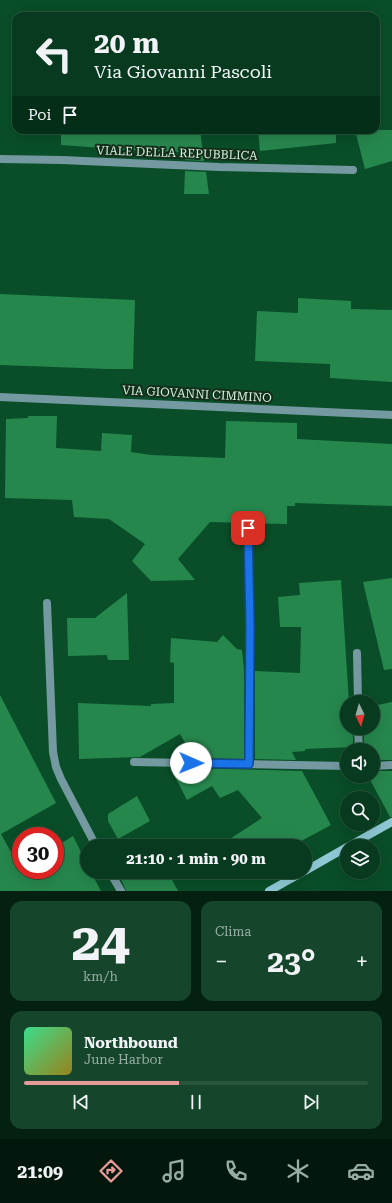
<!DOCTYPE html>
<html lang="it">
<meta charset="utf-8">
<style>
body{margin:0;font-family:"Roboto Serif",serif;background:#15452b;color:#f1f3f6;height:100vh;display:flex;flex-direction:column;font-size:15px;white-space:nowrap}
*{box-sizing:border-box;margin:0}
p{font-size:13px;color:#98ada4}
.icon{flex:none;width:22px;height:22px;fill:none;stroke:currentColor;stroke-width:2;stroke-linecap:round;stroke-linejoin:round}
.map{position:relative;height:891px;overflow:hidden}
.panel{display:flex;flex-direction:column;gap:10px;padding:10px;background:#042010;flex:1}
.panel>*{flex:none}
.top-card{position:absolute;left:12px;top:12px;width:368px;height:122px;border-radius:12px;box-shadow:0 4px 16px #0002,0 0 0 1px #28543c;background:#073a1e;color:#f1f3f6;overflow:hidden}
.needle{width:26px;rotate:175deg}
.controls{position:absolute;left:340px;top:695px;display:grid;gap:8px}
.controls a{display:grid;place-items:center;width:40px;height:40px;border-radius:50%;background:#073a1e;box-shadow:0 4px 16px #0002,0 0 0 1px #28543c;font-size:20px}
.speed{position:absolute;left:12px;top:827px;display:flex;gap:8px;font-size:20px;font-weight:700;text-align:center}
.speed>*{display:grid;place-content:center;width:52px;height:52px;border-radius:50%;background:#073a1e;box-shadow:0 4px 16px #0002,0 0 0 1px #28543c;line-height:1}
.speed .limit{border:6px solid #d22;background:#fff;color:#111}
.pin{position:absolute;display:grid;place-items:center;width:34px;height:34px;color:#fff;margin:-17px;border-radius:8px;box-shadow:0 2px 6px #0006}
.me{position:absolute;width:44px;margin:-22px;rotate:91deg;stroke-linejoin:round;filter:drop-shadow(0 0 3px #0008)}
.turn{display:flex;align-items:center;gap:14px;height:84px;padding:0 16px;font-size:18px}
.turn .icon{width:52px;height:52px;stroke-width:2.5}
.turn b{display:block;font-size:28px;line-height:34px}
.then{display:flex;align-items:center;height:38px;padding:0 16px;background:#0003;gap:8px;font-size:15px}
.big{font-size:30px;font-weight:700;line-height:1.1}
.panel .tile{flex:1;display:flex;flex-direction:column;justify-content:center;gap:6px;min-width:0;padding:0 14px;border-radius:12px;background:#15452b}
.panel .dial{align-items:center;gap:0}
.dial b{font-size:52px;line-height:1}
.song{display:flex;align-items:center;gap:12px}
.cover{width:48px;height:48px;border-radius:6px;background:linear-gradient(135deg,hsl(150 70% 55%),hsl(50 70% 35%))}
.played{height:4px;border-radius:2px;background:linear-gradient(90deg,#e69b98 45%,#28543c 45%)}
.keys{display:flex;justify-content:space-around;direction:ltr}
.heat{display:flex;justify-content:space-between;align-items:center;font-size:22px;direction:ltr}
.panel .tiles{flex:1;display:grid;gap:10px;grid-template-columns:1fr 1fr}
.tile:last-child{grid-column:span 2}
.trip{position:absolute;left:80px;top:839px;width:232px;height:40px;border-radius:20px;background:#073a1e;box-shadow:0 4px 16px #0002,0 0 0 1px #28543c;font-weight:700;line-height:40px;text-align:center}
.tab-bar{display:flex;height:64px;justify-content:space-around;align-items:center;background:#03170c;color:#98ada4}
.tab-bar .icon{width:28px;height:28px}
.tab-bar .current{color:#e69b98}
.tab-bar b{font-size:18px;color:#f1f3f6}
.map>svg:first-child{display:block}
.building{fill:#26874d}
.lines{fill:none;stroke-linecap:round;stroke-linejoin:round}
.street{stroke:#7599a1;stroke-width:8}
.secondary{stroke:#90cad7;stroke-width:8}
.route-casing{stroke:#114b97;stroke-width:10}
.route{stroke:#1a73e8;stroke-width:7}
.labels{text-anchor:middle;stroke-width:4;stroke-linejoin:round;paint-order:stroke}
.street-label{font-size:12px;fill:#d5f4dc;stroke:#142e1c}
</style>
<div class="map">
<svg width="392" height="891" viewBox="0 0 392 891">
<rect width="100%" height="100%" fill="#094e28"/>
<path class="building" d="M 61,130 L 200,130 L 204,161 L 185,160 L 185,152 L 129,150 L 61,145 Z
M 258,130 L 336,130 L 336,143 L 260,151 Z
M 355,130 L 392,130 L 392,161 L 365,169 Z
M 185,171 L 206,172 L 209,194 L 184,194 Z
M 0,294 L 135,300 L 133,369 L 108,369 L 0,365 Z
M 298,298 L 351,301 L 351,309 L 392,310 L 392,382 L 330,378 L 330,364 L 255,361 L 257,311 L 298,313 Z
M 28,416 L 57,416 L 56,448 L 101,451 L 102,433 L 132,435 L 131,452 L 151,455 L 225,458 L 226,421 L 297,423 L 297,439 L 392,444 L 392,506 L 295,503 L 295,506 L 287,506 L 287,524 L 210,522 L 178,559 L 195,580 L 151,581 L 132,561 L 145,544 L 109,519 L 74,517 L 72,500 L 5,498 L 6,419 L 28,418 Z
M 392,578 L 392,669 L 384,670 L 363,582 Z
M 341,580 L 349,702 L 347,702 L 347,728 L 353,728 L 353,749 L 352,747 L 305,749 L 305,751 L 292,752 L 296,760 L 255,759 L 255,671 L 300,673 L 301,627 L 280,627 L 278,597 L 300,595 L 299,583 Z
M 127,593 L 129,660 L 108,660 L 107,655 L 68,656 L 67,618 L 95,618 Z
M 223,635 L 237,649 L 242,650 L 244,670 L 244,759 L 194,758 L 180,734 L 140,757 L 79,759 L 78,703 L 151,706 L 151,704 L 174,703 L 174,663 L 170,662 L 171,638 L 217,642 Z
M 0,695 L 56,803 L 1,834 L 21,870 L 55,870 L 55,847 L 73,836 L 87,864 L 87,872 L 91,872 L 101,891 L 0,891 Z
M 392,702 L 392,760 L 373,760 L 373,750 L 364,750 L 364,728 L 373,728 L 373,706 Z
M 180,768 L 302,771 L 331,825 L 292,846 L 219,846 L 262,818 L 238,790 L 220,798 L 212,786 L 187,800 L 173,773 Z
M 373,771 L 392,771 L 392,817 L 390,817 L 368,776 L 373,776 Z
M 137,796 L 150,821 L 118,839 L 108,821 L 108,814 Z
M 131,872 L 178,872 L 171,878 L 178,891 L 126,891 L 121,879 Z"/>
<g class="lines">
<path class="street" d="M 0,159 L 62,160 L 219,167 L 353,170
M 0,397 L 392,415
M 248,528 L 250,625 L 249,764
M 47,603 L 53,752 L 56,767 L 61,779 L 96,846
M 357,653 L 358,702
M 358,728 L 359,750
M 134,762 L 347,766
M 373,766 L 392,765
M 110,872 L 121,891"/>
<path class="secondary" d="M 349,846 L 392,822
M 305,871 L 347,847
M 269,891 L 303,872"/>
</g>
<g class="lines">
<defs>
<path id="route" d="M 191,763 L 249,764 L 250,625 L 248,528"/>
</defs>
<use href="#route" class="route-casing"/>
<use href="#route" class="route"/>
</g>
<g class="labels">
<g class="street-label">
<text transform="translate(177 153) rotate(2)" y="4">VIALE DELLA REPUBBLICA</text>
<text transform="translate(197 394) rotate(3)" y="4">VIA GIOVANNI CIMMINO</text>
</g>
</g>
</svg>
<div class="controls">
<a><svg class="needle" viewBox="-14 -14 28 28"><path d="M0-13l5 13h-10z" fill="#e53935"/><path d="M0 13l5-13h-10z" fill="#98ada4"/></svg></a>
<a><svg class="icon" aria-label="sound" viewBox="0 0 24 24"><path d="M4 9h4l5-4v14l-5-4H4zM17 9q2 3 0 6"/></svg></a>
<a><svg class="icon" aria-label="search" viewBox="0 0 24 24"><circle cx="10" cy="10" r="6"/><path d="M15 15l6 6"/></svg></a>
<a><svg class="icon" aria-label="layers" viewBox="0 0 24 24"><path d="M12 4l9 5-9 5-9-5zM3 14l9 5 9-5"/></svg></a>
</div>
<div class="speed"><div class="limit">30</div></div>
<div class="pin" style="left:248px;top:528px;background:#d93025"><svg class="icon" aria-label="arrive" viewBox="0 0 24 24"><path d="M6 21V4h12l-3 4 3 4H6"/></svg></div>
<svg class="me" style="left:191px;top:763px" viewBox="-20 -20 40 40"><circle r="19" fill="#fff"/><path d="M0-13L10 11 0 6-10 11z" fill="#1a73e8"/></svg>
<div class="trip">21:10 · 1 min · 90 m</div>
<div class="top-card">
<div class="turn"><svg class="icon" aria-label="left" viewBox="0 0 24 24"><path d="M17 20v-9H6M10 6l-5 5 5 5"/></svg><div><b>20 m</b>Via Giovanni Pascoli</div></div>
<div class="then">Poi<svg class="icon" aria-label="arrive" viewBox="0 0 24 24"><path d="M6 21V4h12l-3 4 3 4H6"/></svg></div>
</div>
</div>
<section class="panel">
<div class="tiles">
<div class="tile dial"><b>24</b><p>km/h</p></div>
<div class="tile"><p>Clima</p>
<div class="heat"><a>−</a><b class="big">23°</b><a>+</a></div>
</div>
<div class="tile">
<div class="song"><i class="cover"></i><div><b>Northbound</b><p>June Harbor</p></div></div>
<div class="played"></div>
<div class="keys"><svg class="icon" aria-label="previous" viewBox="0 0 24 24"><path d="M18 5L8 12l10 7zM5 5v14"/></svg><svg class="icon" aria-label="pause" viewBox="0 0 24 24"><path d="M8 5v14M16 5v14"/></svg><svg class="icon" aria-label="next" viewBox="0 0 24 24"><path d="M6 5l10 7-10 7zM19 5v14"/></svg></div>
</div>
</div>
</section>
<nav class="tab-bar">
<b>21:09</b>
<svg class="icon current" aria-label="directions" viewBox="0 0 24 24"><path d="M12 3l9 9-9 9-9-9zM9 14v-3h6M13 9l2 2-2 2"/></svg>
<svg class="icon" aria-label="music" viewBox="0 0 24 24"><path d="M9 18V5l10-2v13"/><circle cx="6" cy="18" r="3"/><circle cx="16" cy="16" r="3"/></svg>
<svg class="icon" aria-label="phone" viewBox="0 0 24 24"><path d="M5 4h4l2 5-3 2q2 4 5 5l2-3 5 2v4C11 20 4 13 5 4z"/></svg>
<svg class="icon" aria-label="climate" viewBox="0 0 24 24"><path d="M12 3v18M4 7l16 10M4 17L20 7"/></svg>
<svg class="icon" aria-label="car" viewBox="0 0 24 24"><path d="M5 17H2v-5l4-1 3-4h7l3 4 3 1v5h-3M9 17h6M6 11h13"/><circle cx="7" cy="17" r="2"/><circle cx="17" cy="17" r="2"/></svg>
</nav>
